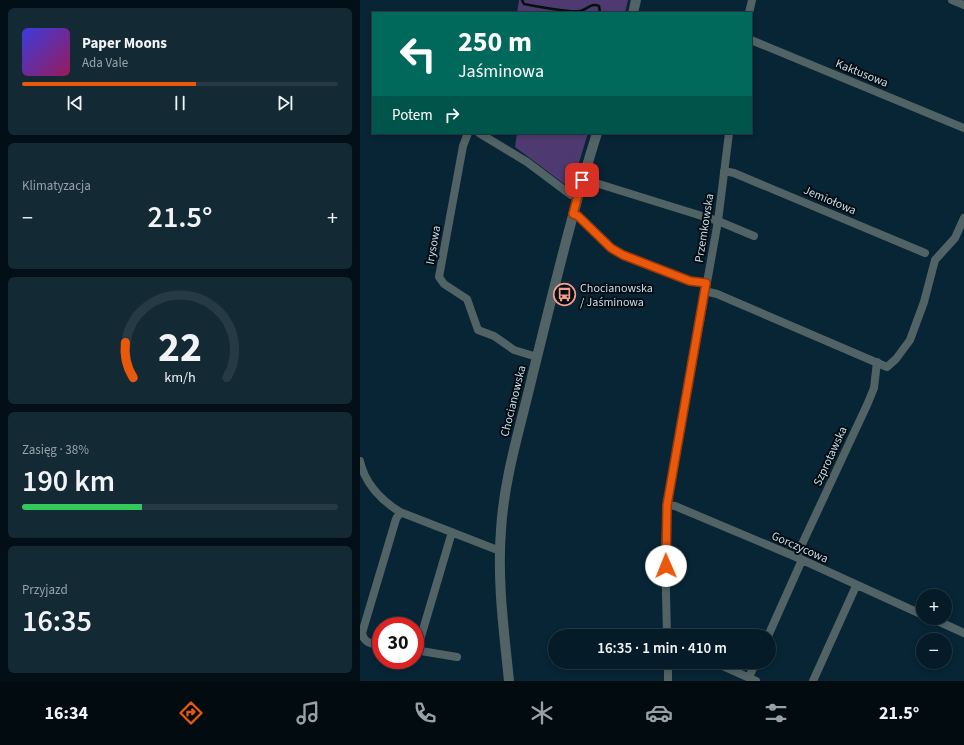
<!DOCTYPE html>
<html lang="pl">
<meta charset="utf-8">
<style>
body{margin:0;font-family:"Source Sans 3",sans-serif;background:#132934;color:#f1f3f6;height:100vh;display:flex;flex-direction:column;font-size:15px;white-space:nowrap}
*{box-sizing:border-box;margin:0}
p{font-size:13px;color:#97a1a8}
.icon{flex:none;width:22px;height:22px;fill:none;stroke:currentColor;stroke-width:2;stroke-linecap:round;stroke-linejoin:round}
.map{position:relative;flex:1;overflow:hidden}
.drawer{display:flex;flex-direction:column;gap:8px;padding:8px;background:#030f16;width:360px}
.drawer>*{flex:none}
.top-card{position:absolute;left:12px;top:12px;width:380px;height:122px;border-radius:0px;box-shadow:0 2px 6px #0003,0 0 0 1px #263a45;background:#00695c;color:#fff;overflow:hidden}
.controls{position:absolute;left:556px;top:589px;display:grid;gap:8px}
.controls a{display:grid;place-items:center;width:36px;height:36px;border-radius:50%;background:#051c28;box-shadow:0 2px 6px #0003,0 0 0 1px #263a45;font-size:20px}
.speed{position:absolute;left:12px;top:617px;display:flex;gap:8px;font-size:20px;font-weight:700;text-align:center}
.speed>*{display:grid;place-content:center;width:52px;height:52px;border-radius:50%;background:#051c28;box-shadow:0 2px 6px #0003,0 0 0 1px #263a45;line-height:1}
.speed .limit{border:6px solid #d22;background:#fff;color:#111}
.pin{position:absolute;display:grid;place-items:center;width:34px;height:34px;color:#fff;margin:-17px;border-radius:8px;box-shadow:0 2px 6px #0006}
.me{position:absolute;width:44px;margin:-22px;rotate:359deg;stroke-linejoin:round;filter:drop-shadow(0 0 3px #0008)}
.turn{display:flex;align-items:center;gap:14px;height:84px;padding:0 20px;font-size:18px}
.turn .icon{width:52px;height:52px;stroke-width:2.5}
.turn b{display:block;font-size:28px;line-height:34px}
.then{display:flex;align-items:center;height:38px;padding:0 20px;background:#0003;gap:8px;font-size:15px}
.big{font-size:30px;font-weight:600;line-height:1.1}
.drawer .tile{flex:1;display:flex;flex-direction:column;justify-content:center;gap:6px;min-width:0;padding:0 14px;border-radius:6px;background:#132934}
.drawer .dial{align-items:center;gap:0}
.dial svg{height:104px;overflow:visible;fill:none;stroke:#263a45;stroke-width:7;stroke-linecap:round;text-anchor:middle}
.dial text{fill:#f1f3f6;stroke:none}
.song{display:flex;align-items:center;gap:12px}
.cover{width:48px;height:48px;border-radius:6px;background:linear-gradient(135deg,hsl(240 70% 55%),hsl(330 70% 35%))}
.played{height:4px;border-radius:2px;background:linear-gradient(90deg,#ea580c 55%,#263a45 55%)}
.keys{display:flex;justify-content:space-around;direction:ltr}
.heat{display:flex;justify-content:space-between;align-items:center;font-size:22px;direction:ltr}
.charge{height:6px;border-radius:3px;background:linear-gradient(90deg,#34c759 38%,#263a45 0)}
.trip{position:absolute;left:188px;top:629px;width:228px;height:40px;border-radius:20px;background:#051c28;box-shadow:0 2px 6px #0003,0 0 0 1px #263a45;font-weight:600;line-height:40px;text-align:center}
.tabs{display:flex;height:64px;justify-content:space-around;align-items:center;background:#020b10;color:#97a1a8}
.tabs .icon{width:28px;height:28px}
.tabs .selected{color:#ea580c}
.tabs b{font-size:18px;color:#f1f3f6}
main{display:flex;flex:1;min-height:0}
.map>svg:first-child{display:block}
.green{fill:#4e3a71}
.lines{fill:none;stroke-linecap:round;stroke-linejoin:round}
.stream{stroke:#04120e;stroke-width:2.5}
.minor{stroke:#526365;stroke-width:8}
.tertiary{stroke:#526365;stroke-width:10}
.route-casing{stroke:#983908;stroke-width:10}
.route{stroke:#ea580c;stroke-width:7}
.labels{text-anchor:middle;stroke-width:4;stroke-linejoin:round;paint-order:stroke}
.street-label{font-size:12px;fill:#cbdbe6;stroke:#030d14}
.poi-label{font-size:12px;fill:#cbdbe6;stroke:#030d14;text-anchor:start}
</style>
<main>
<section class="drawer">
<div class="tile">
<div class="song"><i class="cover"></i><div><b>Paper Moons</b><p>Ada Vale</p></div></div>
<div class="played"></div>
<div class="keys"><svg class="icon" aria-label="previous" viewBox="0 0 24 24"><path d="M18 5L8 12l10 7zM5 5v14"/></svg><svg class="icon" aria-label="pause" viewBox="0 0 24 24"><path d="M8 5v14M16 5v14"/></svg><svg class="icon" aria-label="next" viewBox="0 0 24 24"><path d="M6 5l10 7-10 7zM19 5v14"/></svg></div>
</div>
<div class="tile"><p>Klimatyzacja</p>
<div class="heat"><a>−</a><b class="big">21.5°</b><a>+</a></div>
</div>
<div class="tile dial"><svg viewBox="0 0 100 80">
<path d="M14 69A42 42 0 1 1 86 69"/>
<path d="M14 69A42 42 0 0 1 8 42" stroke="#ea580c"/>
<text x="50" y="56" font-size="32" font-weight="700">22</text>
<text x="50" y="72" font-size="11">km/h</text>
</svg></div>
<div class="tile"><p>Zasięg · 38%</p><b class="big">190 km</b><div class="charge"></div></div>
<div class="tile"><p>Przyjazd</p><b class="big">16:35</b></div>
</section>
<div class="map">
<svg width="604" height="681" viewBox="0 0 604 681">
<rect width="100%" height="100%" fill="#072535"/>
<path class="green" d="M 159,0 L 268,0 L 265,13 L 157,13 Z
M 157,133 L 228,133 L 211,189 L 155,147 Z"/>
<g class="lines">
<path class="stream" d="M 162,0 L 164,4 C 174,6 212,13 220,11 C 227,10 231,2 239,6 L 240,13"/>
<path class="minor" d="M 592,0 L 604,5
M 389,13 L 392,0
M 391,40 L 604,128
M 108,133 L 103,146 L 79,277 L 84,284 L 107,299 L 118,330 L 134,336 L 154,350 L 177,357
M 119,133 L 167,162 L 211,195 L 217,197
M 364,171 L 374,173 L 565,253
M 223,179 L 358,221 L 394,236
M 213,214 L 218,216 L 251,248 L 263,255 L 330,281 L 346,283
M 345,291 L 357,294 L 527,367 L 536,359 L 550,340 L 564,302 L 575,260 L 595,238 L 604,218
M 0,461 C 5,484 21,500 40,512 L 140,551
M 307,505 L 315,506 L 436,557 L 563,615
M 436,557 L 507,405 L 514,388 L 517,362
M 571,618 L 604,633
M 307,636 L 305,552 L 307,505 L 358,221 L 369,133
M 408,636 L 442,560
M 21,645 C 11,644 4,643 2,633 L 36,519 L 40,512
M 55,650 L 97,657
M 57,650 L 92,532
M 308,662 L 308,681
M 354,662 L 396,681
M 389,677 L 396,662
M 453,681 L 496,586"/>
<path class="tertiary" d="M 273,13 L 276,0
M 149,681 C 144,631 137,581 141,530 C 144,477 161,425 173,373 C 193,293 212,212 237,133"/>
</g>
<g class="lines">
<defs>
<path id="route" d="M 222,180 L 213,214 L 218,216 L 251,248 L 263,255 L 330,281 L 346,283 L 307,505 L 306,566"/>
</defs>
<use href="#route" class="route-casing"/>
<use href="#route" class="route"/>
</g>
<defs>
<symbol id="bus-ring" viewBox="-11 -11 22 22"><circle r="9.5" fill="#030d14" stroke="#f49d8b" stroke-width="1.5"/><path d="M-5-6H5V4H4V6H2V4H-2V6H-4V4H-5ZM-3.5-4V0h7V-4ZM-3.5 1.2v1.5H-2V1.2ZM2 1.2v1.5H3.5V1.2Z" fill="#f49d8b"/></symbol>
</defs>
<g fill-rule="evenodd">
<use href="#bus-ring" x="192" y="282" width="25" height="25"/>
</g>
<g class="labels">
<g class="street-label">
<text transform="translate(502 73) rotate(22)" y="4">Kaktusowa</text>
<text transform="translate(470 200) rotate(23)" y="4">Jemiołowa</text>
<text transform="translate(344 228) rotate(-81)" y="4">Przemkowska</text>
<text transform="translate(73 245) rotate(-80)" y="4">Irysowa</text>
<text transform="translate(153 401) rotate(-76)" y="4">Chocianowska</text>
<text transform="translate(470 456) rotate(-65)" y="4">Szprotawska</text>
<text transform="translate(440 547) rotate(24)" y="4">Gorczycowa</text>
</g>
<g class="poi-label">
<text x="220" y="292">Chocianowska<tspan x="220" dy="14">/ Jaśminowa</tspan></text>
</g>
</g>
</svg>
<div class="controls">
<a>+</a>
<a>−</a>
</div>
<div class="speed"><div class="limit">30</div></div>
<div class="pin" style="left:222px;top:180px;background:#d93025"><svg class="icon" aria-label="arrive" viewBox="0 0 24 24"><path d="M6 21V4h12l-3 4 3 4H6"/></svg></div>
<svg class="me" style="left:306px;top:566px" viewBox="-20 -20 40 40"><circle r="19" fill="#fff"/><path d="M0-13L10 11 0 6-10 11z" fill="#ea580c"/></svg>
<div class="trip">16:35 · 1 min · 410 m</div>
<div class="top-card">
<div class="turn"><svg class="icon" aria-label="left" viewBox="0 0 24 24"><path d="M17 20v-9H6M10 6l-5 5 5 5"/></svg><div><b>250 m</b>Jaśminowa</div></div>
<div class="then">Potem<svg class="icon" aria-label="right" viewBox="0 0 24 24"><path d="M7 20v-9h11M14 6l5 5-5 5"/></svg></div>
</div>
</div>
</main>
<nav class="tabs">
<b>16:34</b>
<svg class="icon selected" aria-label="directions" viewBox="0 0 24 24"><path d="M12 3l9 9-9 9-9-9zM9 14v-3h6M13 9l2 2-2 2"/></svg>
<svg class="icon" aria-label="music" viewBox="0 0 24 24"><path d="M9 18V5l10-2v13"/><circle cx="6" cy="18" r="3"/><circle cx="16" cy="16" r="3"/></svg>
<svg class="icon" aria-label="phone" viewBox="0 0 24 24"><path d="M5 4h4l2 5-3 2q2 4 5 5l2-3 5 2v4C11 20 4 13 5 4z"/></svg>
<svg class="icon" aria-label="climate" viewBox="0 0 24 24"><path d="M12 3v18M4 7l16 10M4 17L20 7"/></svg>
<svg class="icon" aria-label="car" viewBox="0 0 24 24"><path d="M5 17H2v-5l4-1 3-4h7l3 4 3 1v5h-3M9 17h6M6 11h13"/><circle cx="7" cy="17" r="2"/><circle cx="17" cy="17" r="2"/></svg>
<svg class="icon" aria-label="filters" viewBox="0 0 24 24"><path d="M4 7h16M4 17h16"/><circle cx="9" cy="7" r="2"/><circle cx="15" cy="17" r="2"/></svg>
<b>21.5°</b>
</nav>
